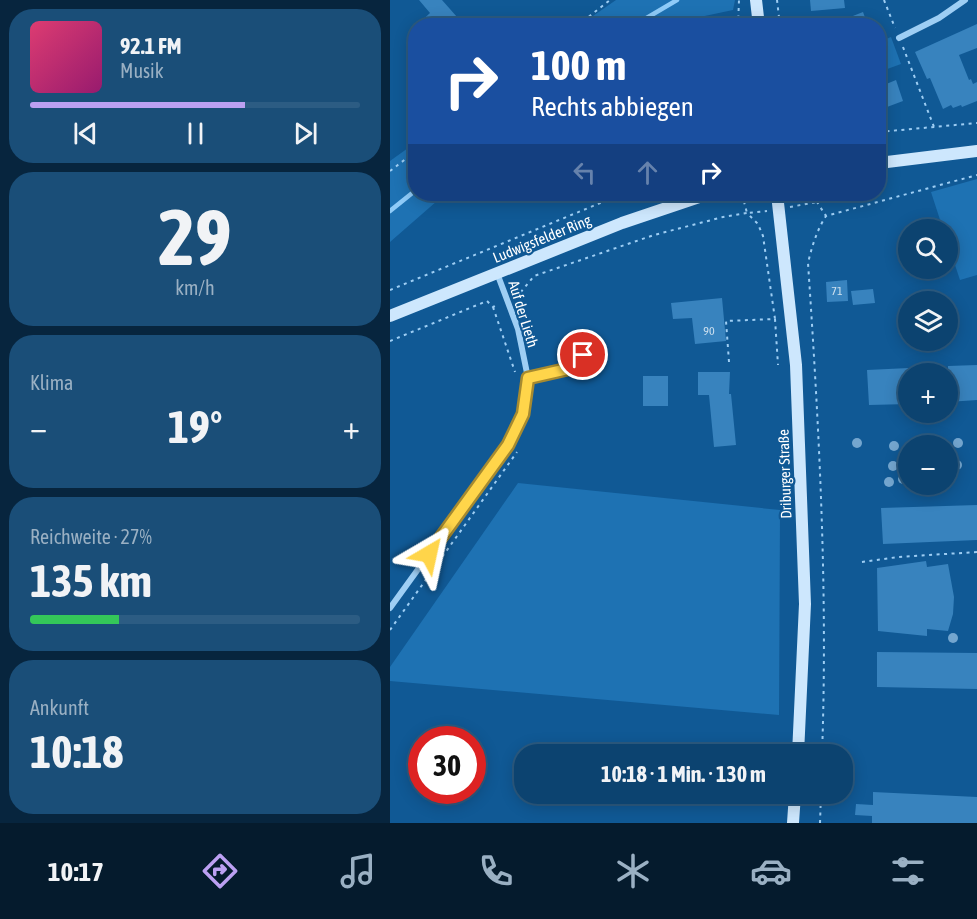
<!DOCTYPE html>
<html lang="de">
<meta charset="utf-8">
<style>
body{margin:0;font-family:"Asap Condensed",sans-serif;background:#1a4e78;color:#f1f3f6;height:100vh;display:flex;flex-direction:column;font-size:22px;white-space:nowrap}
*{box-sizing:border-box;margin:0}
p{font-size:20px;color:#9ab0c3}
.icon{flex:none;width:33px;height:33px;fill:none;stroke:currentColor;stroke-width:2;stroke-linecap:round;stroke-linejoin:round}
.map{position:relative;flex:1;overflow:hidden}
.side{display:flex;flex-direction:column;gap:9px;padding:9px;background:#07253e;width:390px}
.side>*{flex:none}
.hud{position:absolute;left:18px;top:18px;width:478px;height:183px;border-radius:24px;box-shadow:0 3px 15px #0003,0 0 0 2px #2c5c83;background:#1a4fa0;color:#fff;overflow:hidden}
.fabs{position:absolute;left:508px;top:219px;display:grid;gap:12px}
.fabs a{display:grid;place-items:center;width:60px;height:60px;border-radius:50%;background:#0c4370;box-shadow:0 3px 15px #0003,0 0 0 2px #2c5c83;font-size:30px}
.speed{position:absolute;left:18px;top:726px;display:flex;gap:12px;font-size:30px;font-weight:700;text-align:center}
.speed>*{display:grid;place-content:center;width:78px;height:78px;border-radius:50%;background:#0c4370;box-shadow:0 3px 15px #0003,0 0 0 2px #2c5c83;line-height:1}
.speed .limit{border:9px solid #d22;background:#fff;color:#111}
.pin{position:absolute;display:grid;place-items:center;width:51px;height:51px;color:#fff;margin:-26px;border:3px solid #fff;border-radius:50%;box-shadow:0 2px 6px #0007}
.me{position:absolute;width:66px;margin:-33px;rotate:36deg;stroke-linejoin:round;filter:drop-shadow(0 0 4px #0008)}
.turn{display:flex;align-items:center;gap:21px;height:126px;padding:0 24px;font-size:27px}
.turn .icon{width:78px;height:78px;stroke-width:2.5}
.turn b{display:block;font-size:42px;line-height:51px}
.lanes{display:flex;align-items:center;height:57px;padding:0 24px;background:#0003;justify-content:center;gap:30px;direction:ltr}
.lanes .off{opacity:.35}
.big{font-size:45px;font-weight:700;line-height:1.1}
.side .tile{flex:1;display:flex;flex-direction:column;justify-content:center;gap:9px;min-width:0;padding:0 21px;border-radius:24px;background:#1a4e78}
.side .dial{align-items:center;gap:0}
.dial b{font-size:78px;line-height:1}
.song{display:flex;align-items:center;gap:18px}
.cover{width:72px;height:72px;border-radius:9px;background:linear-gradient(135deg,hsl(340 70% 55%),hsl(320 70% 35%))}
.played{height:6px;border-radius:3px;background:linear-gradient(90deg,#bca0f2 65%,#2c5c83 65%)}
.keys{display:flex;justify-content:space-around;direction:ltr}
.heat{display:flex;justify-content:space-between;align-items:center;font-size:33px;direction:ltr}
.charge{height:9px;border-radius:4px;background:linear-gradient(90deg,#34c759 27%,#2c5c83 0)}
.trip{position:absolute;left:124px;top:744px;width:339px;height:60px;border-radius:24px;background:#0c4370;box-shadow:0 3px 15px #0003,0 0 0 2px #2c5c83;font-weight:700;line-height:60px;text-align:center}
.menu{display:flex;height:96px;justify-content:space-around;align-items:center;background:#051b2d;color:#9ab0c3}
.menu .icon{width:42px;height:42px}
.menu .current{color:#bca0f2}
.menu b{font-size:27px;color:#f1f3f6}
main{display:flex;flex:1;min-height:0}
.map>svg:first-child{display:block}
.green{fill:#1e72b3}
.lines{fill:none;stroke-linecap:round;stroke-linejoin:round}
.stream{stroke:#8fcbf8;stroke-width:4.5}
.building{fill:#3883be}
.path{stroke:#9ecef4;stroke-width:2;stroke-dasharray:3 4.5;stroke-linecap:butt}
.service{stroke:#9ecef4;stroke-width:4.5}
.minor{stroke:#9ecef4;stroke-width:6}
.secondary{stroke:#cde7fd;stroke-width:12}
.tree{fill:#74a6cf}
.route-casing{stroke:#a68a30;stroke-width:15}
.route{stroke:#ffd54a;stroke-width:10}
.labels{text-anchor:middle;stroke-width:4.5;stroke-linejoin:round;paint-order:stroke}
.number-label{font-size:12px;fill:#cde0ef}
.street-label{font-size:15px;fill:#fff;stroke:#105995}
</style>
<main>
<section class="side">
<div class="tile">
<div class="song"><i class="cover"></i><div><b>92.1 FM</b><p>Musik</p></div></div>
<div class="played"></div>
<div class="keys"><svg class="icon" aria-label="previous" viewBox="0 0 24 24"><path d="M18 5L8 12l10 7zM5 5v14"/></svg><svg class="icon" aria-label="pause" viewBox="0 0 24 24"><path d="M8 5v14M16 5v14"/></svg><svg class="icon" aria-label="next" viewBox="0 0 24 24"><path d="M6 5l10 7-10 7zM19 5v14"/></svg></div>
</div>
<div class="tile dial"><b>29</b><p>km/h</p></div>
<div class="tile"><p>Klima</p>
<div class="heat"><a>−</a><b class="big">19°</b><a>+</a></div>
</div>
<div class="tile"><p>Reichweite · 27%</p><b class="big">135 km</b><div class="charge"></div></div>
<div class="tile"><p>Ankunft</p><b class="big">10:18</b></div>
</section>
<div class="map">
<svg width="587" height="823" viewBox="0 0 587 823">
<rect width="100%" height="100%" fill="#105995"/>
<path class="green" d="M 226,0 L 345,0 L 343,10 L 272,25 L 190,25 Z
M 501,37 L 511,64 L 489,72 L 489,42 Z
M 25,143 L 26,194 L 55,194 L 0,242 L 0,161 Z
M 587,179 L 587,275 L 570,280 L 558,244 L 558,230 L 553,229 L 541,192 Z
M 128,483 L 390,510 L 389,715 L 0,681 L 0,667 Z"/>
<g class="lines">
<path class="stream" d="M 243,26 L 287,0
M 0,211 L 26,190"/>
</g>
<path class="building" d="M 29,0 L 52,0 L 75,26 L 26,26 L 40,13 Z
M 420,0 L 454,0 L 455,8 L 421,11 Z
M 473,12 L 478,26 L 441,26 L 440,25 Z
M 587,24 L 587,48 L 569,55 L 579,80 L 581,79 L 583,84 L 587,82 L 587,101 L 572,107 L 571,105 L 563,108 L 561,105 L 553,109 L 540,78 L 537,79 L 525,52 Z
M 506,80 L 513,101 L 489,110 L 489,87 Z
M 457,280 L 458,301 L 437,302 L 436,282 Z
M 483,289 L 485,303 L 463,305 L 461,291 Z
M 332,298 L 336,341 L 305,344 L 302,318 L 283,319 L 281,303 Z
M 587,365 L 587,400 L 558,402 L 558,366 Z
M 519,368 L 519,404 L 479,405 L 477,370 Z
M 308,372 L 340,372 L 339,394 L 341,394 L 346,445 L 324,447 L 319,395 L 308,395 Z
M 253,376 L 278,376 L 278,406 L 253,406 Z
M 587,505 L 587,540 L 493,544 L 491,508 Z
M 536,561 L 537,567 L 558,564 L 564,597 L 563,614 L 558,631 L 537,629 L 537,636 L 488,631 L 487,568 Z
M 487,652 L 587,653 L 587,689 L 487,687 Z
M 483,792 L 587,797 L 587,823 L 482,823 L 482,816 L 465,815 L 466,804 L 483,805 Z"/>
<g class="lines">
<path class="path" d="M 387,0 L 390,26
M 494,0 L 505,28
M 187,26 L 220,0
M 348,26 L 349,0
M 513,47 L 544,127
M 489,132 L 587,123
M 0,171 L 26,151
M 352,194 L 357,213 L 377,211
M 426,194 L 427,202 L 436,216
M 400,207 L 427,202
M 0,290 L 232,194
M 126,298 L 144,276 L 264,235 L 333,217 L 357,213 L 368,224 L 373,236 L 385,319
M 103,307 L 125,372
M 0,341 L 97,301 L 103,307 L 107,305
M 339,362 L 336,321 L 385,319 L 388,365
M 472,562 L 508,557 L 587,552
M 0,630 L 127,452
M 432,754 C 438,590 429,427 418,263 C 422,246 427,230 436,216 L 587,175
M 430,823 L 431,794"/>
<path class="service" d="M 138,378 L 182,368 L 193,355 L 215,355"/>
<path class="minor" d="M 509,38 L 549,18 L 575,0
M 0,608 L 118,445 L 133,414 L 138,378 L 128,329 L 107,273"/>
<path class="secondary" d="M 366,0 L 369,26
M 489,163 L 587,151
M 387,194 L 406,365 L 415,604 L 408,754
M 0,316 L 232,223 L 318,194
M 403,823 L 405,794"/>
</g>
<g class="tree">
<circle cx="467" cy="443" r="5"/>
<circle cx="568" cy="443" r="5"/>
<circle cx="504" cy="446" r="5"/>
<circle cx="567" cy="465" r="5"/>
<circle cx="503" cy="466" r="5"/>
<circle cx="513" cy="479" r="5"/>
<circle cx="499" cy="482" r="5"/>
<circle cx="563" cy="638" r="5"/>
</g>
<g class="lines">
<defs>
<path id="route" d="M 39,554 L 118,445 L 133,414 L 138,378 L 182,368 L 193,355"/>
</defs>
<use href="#route" class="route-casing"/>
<use href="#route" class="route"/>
</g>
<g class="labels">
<g class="number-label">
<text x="447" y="295">71</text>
<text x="319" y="335">90</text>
</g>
<g class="street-label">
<text transform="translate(152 239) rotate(-22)" y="5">Ludwigsfelder Ring</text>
<text transform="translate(133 314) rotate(73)" y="5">Auf der Lieth</text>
<text transform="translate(395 474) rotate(-92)" y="5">Driburger Straße</text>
</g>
</g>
</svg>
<div class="fabs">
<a><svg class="icon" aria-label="search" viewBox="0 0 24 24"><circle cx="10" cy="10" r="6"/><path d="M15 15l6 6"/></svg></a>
<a><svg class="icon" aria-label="layers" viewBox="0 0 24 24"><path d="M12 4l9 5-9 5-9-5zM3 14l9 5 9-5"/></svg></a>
<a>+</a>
<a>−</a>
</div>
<div class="speed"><div class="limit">30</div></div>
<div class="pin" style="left:193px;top:355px;background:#d93025"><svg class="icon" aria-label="arrive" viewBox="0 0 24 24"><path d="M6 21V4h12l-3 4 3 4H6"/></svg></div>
<svg class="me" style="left:39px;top:554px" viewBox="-20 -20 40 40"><path d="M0-17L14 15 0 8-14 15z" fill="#ffd54a" stroke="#fff" stroke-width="4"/></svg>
<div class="trip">10:18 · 1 Min. · 130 m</div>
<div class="hud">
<div class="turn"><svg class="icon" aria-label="right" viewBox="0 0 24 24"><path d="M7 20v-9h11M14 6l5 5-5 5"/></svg><div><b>100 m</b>Rechts abbiegen</div></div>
<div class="lanes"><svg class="icon off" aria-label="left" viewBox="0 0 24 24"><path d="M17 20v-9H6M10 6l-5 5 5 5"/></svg><svg class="icon off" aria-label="ahead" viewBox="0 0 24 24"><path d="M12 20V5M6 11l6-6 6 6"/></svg><svg class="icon" aria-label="right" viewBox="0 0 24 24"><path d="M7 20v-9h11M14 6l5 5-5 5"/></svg></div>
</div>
</div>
</main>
<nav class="menu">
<b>10:17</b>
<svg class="icon current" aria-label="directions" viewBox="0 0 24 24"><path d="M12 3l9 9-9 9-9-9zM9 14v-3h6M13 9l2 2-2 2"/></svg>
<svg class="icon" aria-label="music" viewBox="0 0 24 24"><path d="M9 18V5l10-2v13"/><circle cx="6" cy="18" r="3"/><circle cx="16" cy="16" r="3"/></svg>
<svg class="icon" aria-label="phone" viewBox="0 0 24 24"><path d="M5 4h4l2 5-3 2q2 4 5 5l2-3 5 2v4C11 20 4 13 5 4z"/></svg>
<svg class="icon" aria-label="climate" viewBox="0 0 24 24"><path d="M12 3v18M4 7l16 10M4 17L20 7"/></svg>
<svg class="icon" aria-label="car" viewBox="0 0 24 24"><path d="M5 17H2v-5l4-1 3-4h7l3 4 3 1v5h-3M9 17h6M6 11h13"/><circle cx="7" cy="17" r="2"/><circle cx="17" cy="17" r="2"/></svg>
<svg class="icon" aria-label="filters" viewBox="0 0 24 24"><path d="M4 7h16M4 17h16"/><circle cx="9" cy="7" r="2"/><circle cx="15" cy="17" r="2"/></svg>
</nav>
